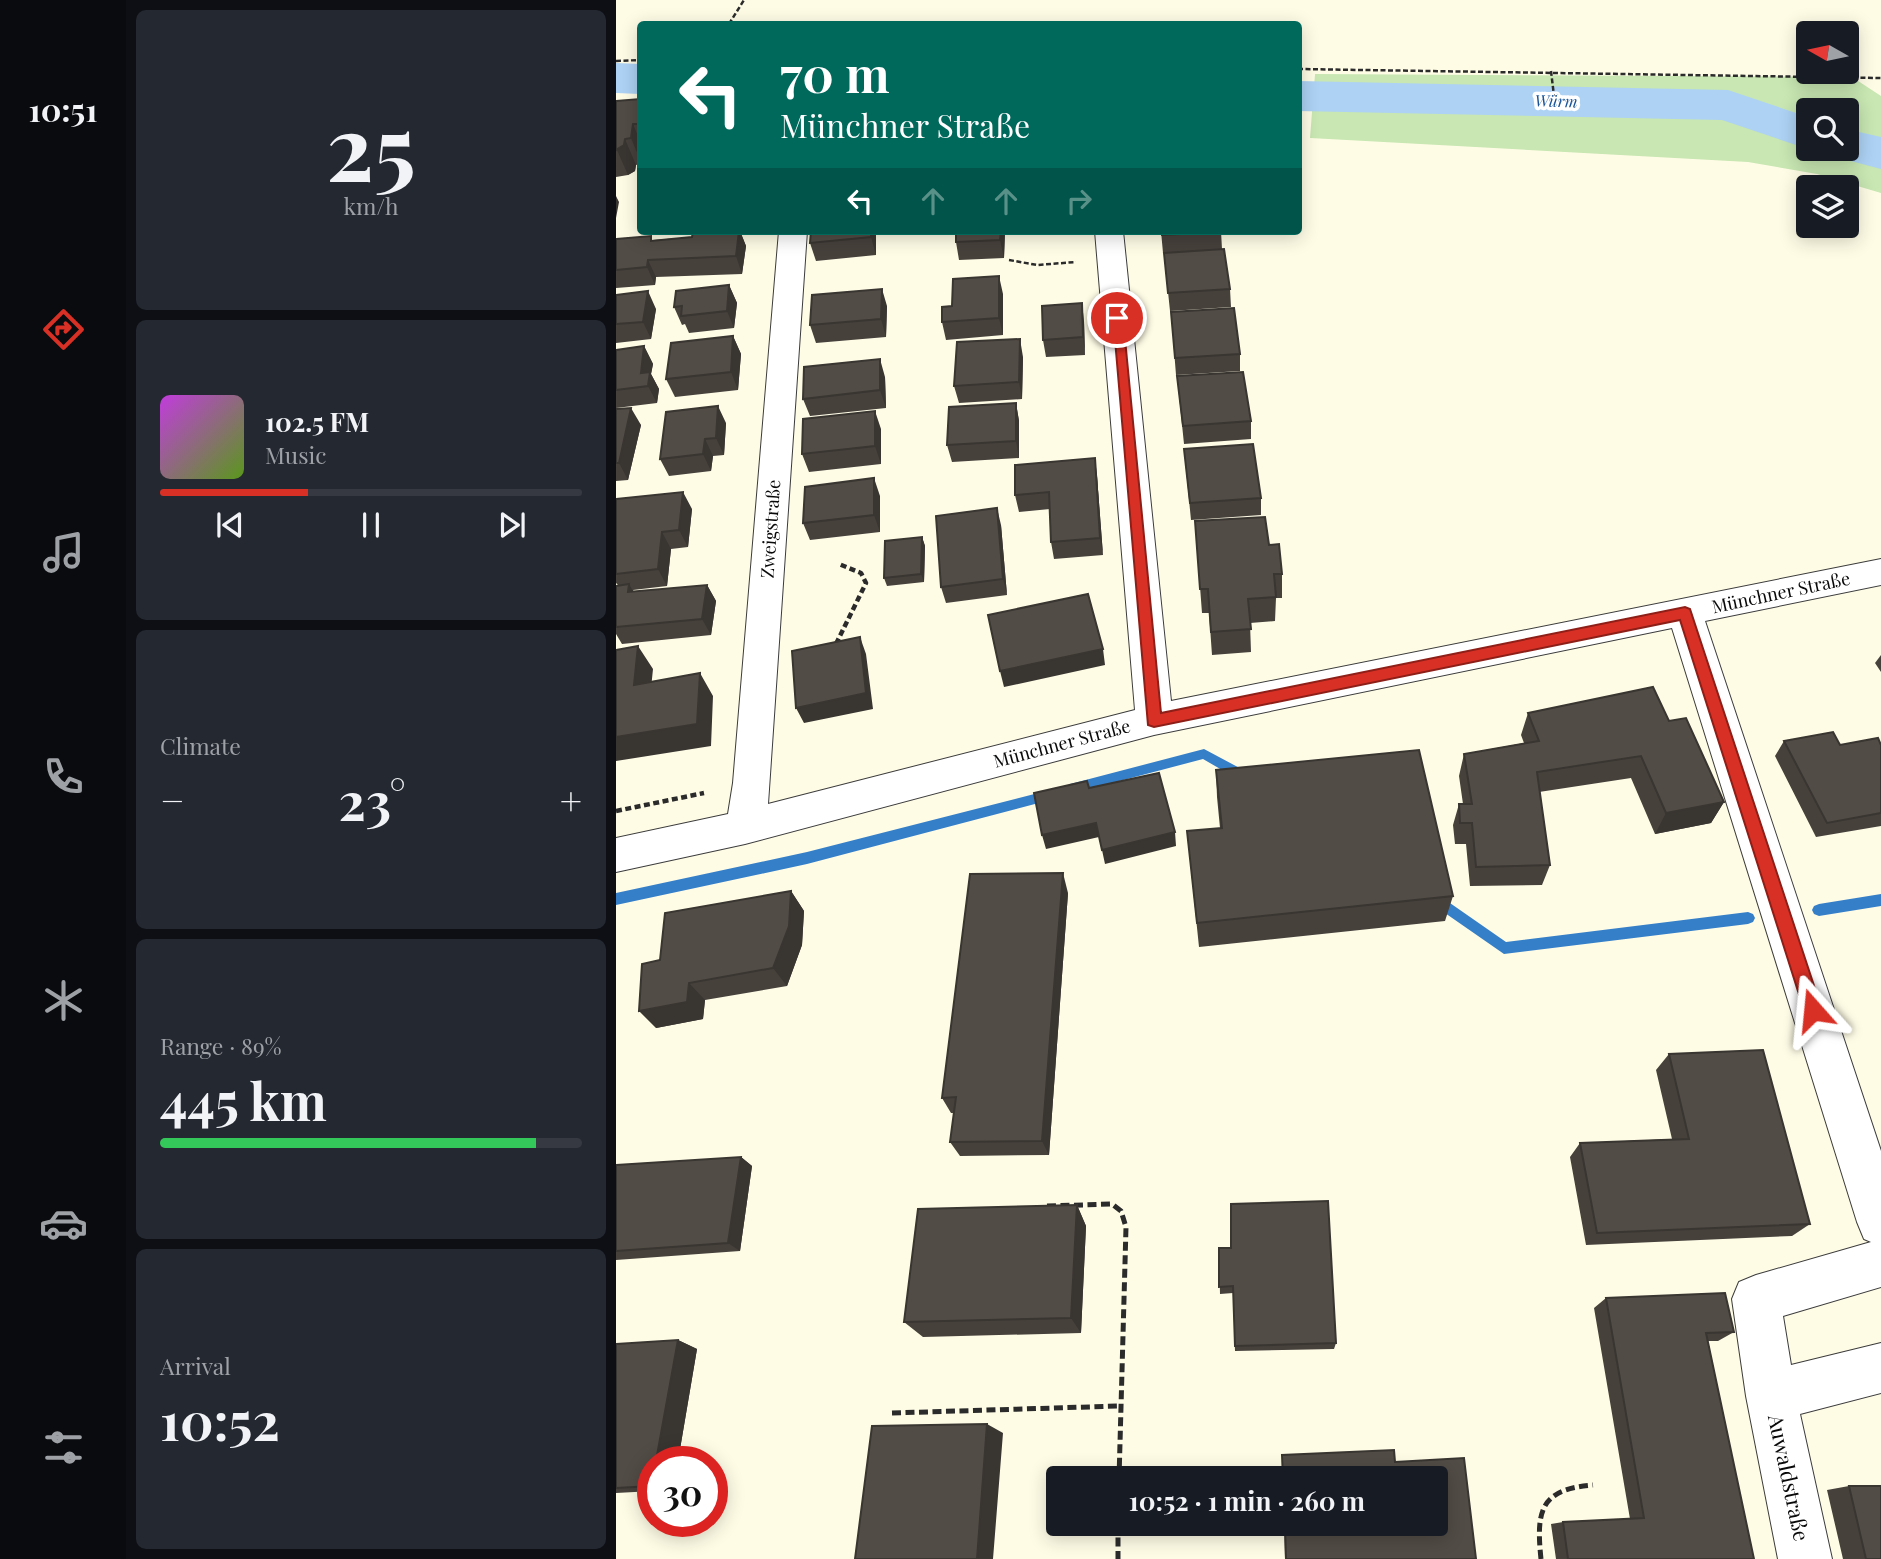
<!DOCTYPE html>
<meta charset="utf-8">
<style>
body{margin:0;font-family:"Playfair Display",serif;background:#242831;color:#f1f3f6;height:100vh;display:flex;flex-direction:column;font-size:26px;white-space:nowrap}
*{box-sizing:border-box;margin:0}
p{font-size:23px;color:#9ea1a6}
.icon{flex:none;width:38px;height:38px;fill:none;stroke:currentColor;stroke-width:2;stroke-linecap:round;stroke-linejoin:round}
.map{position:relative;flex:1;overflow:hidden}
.details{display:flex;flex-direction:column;gap:10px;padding:10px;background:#0d0f14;width:490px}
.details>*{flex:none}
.guide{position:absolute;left:21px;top:21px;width:665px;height:214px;border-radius:7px;box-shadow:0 4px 18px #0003;background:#00695c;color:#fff;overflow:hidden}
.needle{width:46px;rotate:279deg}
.controls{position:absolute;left:1180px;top:21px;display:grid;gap:14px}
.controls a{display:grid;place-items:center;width:63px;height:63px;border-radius:7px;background:#171b24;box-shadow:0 4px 18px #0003;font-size:35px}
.speed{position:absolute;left:21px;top:1446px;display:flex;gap:14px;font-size:35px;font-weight:700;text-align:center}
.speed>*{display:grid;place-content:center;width:91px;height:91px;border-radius:50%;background:#171b24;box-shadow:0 4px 18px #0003;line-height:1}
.speed .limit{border:10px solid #d22;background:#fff;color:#111}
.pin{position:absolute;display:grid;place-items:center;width:60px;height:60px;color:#fff;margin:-30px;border:4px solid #fff;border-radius:50%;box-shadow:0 2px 7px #0007}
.me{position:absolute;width:77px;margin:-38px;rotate:342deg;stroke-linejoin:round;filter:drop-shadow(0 0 5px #0008)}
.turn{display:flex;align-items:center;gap:24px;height:147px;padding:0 28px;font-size:32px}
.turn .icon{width:91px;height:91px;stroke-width:2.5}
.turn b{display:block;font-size:49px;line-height:60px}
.lanes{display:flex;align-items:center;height:66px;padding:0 28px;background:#0003;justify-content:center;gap:35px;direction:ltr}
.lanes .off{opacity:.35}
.big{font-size:52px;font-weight:700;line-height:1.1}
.details .widget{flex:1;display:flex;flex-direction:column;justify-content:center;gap:10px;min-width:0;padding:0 24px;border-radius:10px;background:#242831}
.details .dial{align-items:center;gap:0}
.dial b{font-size:91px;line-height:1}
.song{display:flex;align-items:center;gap:21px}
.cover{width:84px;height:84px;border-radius:10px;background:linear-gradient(135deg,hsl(290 70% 55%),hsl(90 70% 35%))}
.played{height:7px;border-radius:4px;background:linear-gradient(90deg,#d93025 35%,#363941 35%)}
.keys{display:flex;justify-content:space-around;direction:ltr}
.heat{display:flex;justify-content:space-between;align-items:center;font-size:38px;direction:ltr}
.charge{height:10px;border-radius:5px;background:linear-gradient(90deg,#34c759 89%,#363941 0)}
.trip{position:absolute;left:430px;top:1466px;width:402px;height:70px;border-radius:7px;background:#171b24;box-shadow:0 4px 18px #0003;font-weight:700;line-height:70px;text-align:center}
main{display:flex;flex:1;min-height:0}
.dock{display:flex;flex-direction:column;width:126px;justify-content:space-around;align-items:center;background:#090b0e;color:#9ea1a6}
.dock .icon{width:49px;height:49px}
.dock .active{color:#d93025}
.dock b{font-size:32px;color:#f1f3f6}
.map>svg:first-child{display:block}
.green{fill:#c8e7b2;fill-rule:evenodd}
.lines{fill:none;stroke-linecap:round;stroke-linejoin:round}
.stream{fill:#357fc9;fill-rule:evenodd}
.river{fill:#add2f4;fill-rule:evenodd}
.minor-casing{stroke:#3c3c3c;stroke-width:2}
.path-far2{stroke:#2b2b2b;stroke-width:2.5;stroke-dasharray:5 2.5;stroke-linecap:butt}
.path-far1{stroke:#2b2b2b;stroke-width:4.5;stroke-dasharray:6 3.5;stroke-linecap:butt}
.path{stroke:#2b2b2b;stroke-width:5;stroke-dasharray:9 4.5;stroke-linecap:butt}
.minor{fill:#fff;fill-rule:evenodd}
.wall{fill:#47413c}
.shaded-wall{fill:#393531}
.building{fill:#524c46;stroke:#393531;stroke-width:2}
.route{fill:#d93025;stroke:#8d1f18;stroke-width:2}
.labels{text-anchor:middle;stroke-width:7;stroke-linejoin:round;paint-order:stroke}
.far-water-label{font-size:16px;font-style:italic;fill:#175297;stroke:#fff}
.street-label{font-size:18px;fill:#090909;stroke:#fff}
.near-street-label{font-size:21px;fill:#090909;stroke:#fff}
</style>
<main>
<nav class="dock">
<b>10:51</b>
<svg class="icon active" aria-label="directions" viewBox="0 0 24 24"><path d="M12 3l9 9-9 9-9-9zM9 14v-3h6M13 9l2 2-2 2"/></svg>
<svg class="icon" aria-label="music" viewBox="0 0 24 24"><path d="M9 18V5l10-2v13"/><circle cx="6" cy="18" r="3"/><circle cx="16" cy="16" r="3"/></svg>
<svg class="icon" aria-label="phone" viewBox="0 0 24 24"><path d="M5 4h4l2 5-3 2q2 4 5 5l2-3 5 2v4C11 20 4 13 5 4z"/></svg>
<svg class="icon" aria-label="climate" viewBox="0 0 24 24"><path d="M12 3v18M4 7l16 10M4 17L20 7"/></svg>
<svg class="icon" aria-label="car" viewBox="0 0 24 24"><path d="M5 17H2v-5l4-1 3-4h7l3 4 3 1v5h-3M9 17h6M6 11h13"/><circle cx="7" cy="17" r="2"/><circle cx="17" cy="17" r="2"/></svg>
<svg class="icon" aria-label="filters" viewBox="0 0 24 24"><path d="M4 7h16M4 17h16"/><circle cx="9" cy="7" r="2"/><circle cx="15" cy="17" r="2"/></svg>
</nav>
<section class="details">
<div class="widget dial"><b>25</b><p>km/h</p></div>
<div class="widget">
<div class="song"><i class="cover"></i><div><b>102.5 FM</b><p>Music</p></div></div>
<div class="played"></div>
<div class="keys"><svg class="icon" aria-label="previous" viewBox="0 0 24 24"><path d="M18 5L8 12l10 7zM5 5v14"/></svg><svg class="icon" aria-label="pause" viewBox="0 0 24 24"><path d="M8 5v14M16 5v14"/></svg><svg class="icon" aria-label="next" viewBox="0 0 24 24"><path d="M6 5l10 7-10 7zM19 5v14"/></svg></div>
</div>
<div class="widget"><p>Climate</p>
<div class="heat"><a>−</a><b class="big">23°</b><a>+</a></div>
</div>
<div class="widget"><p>Range · 89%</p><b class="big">445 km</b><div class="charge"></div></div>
<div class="widget"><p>Arrival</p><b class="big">10:52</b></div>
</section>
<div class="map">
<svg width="1265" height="1559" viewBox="0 0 1265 1559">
<rect width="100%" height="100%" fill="#fffce6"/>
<path class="green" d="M 699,74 L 1236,77 L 1265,96 L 1265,193 L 1201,174 L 1132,162 L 694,138 ZM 1192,110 L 1230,110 L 1230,149 L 1192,149 Z"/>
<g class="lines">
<path class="stream" d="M 588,749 L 633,773 L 635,777 L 633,781 L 625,781 L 587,759 L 458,793 L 454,792 L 452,788 L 454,784 L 458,783 Z
M 434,790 L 438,791 L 440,795 L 438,799 L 434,800 L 191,864 L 0,905 L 0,893 L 191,852 Z
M 821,894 L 890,942 L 1132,912 L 1137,914 L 1139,918 L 1137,922 L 1132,924 L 888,954 L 816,904 L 814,900 L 816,896 Z
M 1265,894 L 1265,906 L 1203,916 L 1198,914 L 1196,910 L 1198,906 L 1203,904 Z"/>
<path class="river" d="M 0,63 L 24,64 L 24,94 L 0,93 Z
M 682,81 L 1112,90 L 1192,117 L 1192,149 L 1195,149 L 1192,149 L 1106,120 L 682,111 Z
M 1230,129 L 1265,137 L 1265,169 L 1212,155 L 1207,149 L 1230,149 Z"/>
<defs>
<path id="minor" d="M 163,231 L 191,231 L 152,804 L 519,710 L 479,231 L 507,231 L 555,701 L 1265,559 L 1265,585 L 1089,621 L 1265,1151 L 1265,1287 L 1167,1316 L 1175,1365 L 1265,1343 L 1265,1393 L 1184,1414 L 1216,1559 L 1162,1559 L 1130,1396 L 1116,1299 L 1123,1282 L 1140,1275 L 1255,1242 L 1248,1239 L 1241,1222 L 1056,628 L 538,735 L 129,844 L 0,872 L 0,838 L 112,814 L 117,783 Z"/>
</defs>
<use href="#minor" class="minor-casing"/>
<path class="path-far2" d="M 113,24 L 128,0
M 0,61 L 24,60
M 682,69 L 1265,78
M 935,71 L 938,96
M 393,260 L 421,265 L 460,262"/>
<path class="path-far1" d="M 220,644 L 250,583 L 245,573 L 223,564
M 0,811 L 88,793"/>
<path class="path" d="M 431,1206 L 496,1204 L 505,1211 L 510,1227 L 503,1479
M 276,1413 L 504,1406
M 502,1524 L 502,1559
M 925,1559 C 920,1511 924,1489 977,1485"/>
<use href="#minor" class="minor"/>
</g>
<path class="wall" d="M 24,99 L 24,164 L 20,165 L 19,171 L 12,175 L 0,177 L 0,101 Z
M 65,231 L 124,231 L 130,246 L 126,274 L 40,277 L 39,285 L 0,288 L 0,239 L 37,240 L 76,237 L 77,232 L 66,233 Z
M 260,231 L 260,255 L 200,261 L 194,243 Z
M 340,231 L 389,231 L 388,258 L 343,260 L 340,242 Z
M 545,231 L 605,231 L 606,249 L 614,289 L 615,307 L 554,311 L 548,253 L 588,251 L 547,253 Z
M 113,285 L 121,303 L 118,328 L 73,333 L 69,324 L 66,325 L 58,307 Z
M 387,294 L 387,335 L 330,340 L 326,322 L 336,306 Z
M 0,295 L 40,309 L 35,339 L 0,343 Z
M 271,306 L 270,337 L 200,343 L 194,325 Z
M 555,312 L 624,354 L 624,371 L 560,375 Z
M 468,321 L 469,355 L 430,357 L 427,340 Z
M 117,336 L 125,354 L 122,390 L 59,397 L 50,379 Z
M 28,346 L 37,364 L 35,374 L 43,389 L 41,403 L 0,408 L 0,350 Z
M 407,357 L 406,399 L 343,403 L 338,386 Z
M 561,376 L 635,421 L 635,439 L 568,444 Z
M 269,377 L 270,408 L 194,416 L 187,399 Z
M 400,403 L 403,421 L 403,458 L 336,462 L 331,445 Z
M 0,409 L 25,425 L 12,480 L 0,481 Z
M 110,423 L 108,455 L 97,456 L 95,471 L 53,476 L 44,459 Z
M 265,429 L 265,464 L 193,472 L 186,454 Z
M 568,449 L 645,498 L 645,515 L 575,520 Z
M 481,476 L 487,555 L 438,559 L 435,542 L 434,509 L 403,512 L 399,495 Z
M 264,496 L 264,532 L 194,540 L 187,523 Z
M 0,499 L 76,509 L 72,547 L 55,549 L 51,586 L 17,590 L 18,592 L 91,585 L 100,601 L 95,635 L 6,644 L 0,634 L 0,586 L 2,585 L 0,583 Z
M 579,521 L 653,545 L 666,574 L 666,598 L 660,598 L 659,621 L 634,623 L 635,652 L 596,655 L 593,613 L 586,613 Z
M 385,525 L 391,595 L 330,603 L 325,587 Z
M 306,537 L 309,546 L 308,582 L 271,586 L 268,578 Z
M 1265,655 L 1265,672 L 1259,663 Z
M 912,713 L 1053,721 L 1108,802 L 1095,823 L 1039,834 L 1015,778 L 923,792 L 934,865 L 926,885 L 854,886 L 850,844 L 839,844 L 837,825 L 843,804 L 847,804 L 843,776 L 848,754 L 908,743 L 905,735 Z
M 1168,741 L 1224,745 L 1265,745 L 1265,826 L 1200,837 L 1159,756 Z
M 600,770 L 837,896 L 829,921 L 583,947 L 571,831 L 604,828 L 601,797 Z
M 175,891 L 188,911 L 186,945 L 171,986 L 89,1000 L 87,1019 L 40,1028 L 44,960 Z
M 452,893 L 433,1155 L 344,1156 L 334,1142 L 338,1113 L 335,1113 L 326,1098 Z
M 1053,1054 L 1194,1224 L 1176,1236 L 970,1245 L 954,1157 L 964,1143 L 1056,1139 L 1040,1070 Z
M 125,1157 L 136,1166 L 124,1251 L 0,1260 L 0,1165 Z
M 461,1205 L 470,1226 L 465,1333 L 307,1337 L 288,1322 Z
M 603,1248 L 720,1343 L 718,1349 L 619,1351 L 617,1293 L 604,1294 Z
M 990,1298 L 1118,1332 L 1102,1341 L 1092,1341 L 1138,1559 L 940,1559 L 935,1524 L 947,1522 L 1014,1519 L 978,1308 Z
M 62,1340 L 81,1349 L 62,1461 L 37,1461 L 37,1491 L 0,1493 L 0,1344 Z
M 778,1450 L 779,1462 L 848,1458 L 860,1559 L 669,1559 L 668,1524 L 821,1524 L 821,1479 L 666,1479 L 666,1455 Z
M 1233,1486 L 1265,1559 L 1227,1559 L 1211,1490 Z"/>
<path class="shaded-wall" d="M 17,124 L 24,141 L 24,160 L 15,138 Z
M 9,139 L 20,165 L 19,171 L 12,175 L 1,150 Z
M 0,196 L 3,202 L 0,218 Z
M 123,231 L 124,231 L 130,246 L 126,274 L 120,256 Z
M 255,231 L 260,231 L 260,255 L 255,237 Z
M 385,231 L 389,231 L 388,258 L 384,240 Z
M 32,260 L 40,277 L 39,285 L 31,267 Z
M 383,276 L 387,294 L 387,335 L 383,318 Z
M 113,285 L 121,303 L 118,328 L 111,311 Z
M 266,289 L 271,306 L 270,337 L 265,319 Z
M 32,291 L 40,309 L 35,339 L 27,322 Z
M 466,303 L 468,321 L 469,355 L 467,337 Z
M 117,336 L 125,354 L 122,390 L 115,372 Z
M 404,339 L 407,357 L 406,399 L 403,382 Z
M 28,346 L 37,364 L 35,374 L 43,389 L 41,403 L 25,373 Z
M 264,359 L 269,377 L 270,408 L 264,390 Z
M 400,403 L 403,421 L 403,458 L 400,441 Z
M 102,406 L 110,423 L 108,455 L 100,438 Z
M 15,408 L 25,425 L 12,480 L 3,463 Z
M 259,411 L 265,429 L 265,464 L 259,446 Z
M 89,439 L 97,456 L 95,471 L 87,454 Z
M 479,458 L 481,476 L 487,555 L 484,538 Z
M 258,478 L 264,496 L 264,532 L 258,515 Z
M 67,492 L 76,509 L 72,547 L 63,530 Z
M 381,508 L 385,525 L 391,595 L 387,579 Z
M 46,532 L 55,549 L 51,586 L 42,569 Z
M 306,537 L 309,546 L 308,582 L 305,574 Z
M 13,584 L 23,601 L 12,592 Z
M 91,585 L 100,601 L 95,635 L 86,619 Z
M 244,637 L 250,654 L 257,709 L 188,723 L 180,708 Z
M 22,646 L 37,669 L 33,708 L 18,685 Z
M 487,649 L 489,665 L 388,687 L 384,671 Z
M 84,673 L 97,696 L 95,746 L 0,761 L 0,737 Z
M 1108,802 L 1095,823 L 1039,834 L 1050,813 Z
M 480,823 L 483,837 L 430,849 L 426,835 Z
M 559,832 L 560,846 L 489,864 L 486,850 Z
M 447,873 L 452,893 L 433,1155 L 426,1141 Z
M 175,891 L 188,911 L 186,945 L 171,986 L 157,968 Z
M 73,983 L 89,1000 L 87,1019 L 40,1028 L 23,1011 Z
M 125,1157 L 136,1166 L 124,1251 L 112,1243 Z
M 461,1205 L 470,1226 L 465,1333 L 455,1318 Z
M 62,1340 L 81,1349 L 62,1461 L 40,1461 Z
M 371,1424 L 387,1433 L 377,1559 L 361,1559 Z"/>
<path class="building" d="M 24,99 L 24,124 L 17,124 L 15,138 L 9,139 L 8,145 L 0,150 L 0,101 Z
M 89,231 L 123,231 L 120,256 L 32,260 L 31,267 L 0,270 L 0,239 L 35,236 L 35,241 L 76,237 L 77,232 Z
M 195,231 L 255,231 L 255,237 L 194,243 Z
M 340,231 L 385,231 L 384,240 L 340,242 Z
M 545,231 L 605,231 L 605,232 L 546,235 Z
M 608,249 L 614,289 L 552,293 L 548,253 Z
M 383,276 L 383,318 L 326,322 L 326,307 L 336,306 L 337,279 Z
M 113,285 L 111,311 L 65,316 L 66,306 L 58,307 L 60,291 Z
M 266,289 L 265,319 L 194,325 L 196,295 Z
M 32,291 L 27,322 L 0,324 L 0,295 Z
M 466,303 L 467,337 L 427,340 L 426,306 Z
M 618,308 L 624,354 L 559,358 L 555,312 Z
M 117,336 L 115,372 L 50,379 L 55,343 Z
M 404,339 L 403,382 L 338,386 L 341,342 Z
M 28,346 L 25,373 L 34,372 L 32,386 L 0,390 L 0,350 Z
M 264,359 L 264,390 L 187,399 L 188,367 Z
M 627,372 L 635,421 L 567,426 L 561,376 Z
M 400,403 L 400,441 L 331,445 L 333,407 Z
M 102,406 L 100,438 L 89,439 L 87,454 L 44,459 L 50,412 Z
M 15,408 L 3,463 L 0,463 L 0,409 Z
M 259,411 L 259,446 L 186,454 L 187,419 Z
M 637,444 L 645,498 L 574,503 L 568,449 Z
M 479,458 L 484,538 L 435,542 L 433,492 L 399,495 L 399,465 Z
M 258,478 L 258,515 L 187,523 L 189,487 Z
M 67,492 L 63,530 L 46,532 L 42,569 L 0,574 L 0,499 Z
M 381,508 L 387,579 L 325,587 L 320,516 Z
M 649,517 L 653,545 L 663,544 L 666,574 L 658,574 L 660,597 L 632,599 L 635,629 L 595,632 L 592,589 L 584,589 L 579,521 Z
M 306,537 L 305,574 L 268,578 L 269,541 Z
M 13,584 L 12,592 L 91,585 L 86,619 L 0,627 L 0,586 Z
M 472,594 L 487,649 L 384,671 L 372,615 Z
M 244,637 L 250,693 L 180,708 L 176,651 Z
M 22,646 L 18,685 L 84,673 L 81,724 L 0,737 L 0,650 Z
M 1037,687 L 1053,721 L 1070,718 L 1108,802 L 1050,813 L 1025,756 L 921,772 L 934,865 L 860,867 L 856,823 L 844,823 L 843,804 L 856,804 L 848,754 L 923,741 L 912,713 Z
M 1217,732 L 1224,745 L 1262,738 L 1265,745 L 1265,813 L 1211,823 L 1168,741 Z
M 803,750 L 837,896 L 581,923 L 571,831 L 606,828 L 600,770 Z
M 543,773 L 559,832 L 486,850 L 480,823 L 426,835 L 418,793 L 471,781 L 473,788 Z
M 447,873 L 426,1141 L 334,1142 L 340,1097 L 326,1098 L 354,874 Z
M 175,891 L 173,926 L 157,968 L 73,983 L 71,1002 L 23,1011 L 26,964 L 44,960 L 49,913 Z
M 1147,1050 L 1194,1224 L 981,1233 L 964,1143 L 1073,1139 L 1053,1054 Z
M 125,1157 L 112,1243 L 0,1251 L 0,1165 Z
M 712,1201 L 720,1343 L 619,1346 L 617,1286 L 603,1287 L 603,1248 L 615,1248 L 615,1204 Z
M 461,1205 L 455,1318 L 288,1322 L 302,1209 Z
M 1109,1293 L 1118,1332 L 1090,1333 L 1138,1559 L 952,1559 L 947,1522 L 1028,1518 L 990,1298 Z
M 62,1340 L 40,1461 L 37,1461 L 36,1486 L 0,1488 L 0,1344 Z
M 371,1424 L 361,1559 L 239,1559 L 256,1426 Z
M 778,1450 L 779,1462 L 848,1458 L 860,1559 L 670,1559 L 669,1524 L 821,1524 L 821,1479 L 667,1479 L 666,1455 Z
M 1233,1486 L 1265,1486 L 1265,1559 L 1250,1559 Z"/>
<path class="route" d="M 497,316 L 507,318 L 545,713 L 1069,607 L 1074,609 L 1206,1010 L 1203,1016 L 1197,1018 L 1191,1016 L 1188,1010 L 1064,620 L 538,727 L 532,725 Z"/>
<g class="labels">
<g class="far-water-label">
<text transform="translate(940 101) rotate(1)" y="6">Würm</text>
</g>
<g class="street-label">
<text transform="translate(155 529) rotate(-86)" y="6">Zweigstraße</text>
<text transform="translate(1165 593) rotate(-12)" y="6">Münchner Straße</text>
<text transform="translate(446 744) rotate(-15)" y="6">Münchner Straße</text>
</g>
<g class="near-street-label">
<text transform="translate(1172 1478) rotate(78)" y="7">Auwaldstraße</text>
</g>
</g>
</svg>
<div class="controls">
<a><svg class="needle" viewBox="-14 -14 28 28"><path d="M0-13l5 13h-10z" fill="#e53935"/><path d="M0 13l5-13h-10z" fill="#9ea1a6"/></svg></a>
<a><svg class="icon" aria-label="search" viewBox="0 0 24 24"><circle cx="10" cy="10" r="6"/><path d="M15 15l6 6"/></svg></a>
<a><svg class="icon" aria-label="layers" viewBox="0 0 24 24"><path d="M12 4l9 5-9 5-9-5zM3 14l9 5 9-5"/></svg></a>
</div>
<div class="speed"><div class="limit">30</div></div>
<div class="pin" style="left:501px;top:318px;background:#d93025"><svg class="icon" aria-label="arrive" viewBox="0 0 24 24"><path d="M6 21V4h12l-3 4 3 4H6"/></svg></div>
<svg class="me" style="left:1197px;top:1010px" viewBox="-20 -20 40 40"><path d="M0-17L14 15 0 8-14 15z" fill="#d93025" stroke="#fff" stroke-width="4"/></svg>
<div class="trip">10:52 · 1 min · 260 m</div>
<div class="guide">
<div class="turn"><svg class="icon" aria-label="left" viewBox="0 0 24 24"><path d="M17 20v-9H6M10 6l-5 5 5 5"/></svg><div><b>70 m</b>Münchner Straße</div></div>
<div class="lanes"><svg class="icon" aria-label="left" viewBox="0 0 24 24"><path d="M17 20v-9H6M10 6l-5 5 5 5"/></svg><svg class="icon off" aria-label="ahead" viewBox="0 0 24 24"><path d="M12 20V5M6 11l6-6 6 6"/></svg><svg class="icon off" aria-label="ahead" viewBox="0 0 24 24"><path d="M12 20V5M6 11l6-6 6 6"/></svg><svg class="icon off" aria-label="right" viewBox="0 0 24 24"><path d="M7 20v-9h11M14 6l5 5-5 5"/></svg></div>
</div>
</div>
</main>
